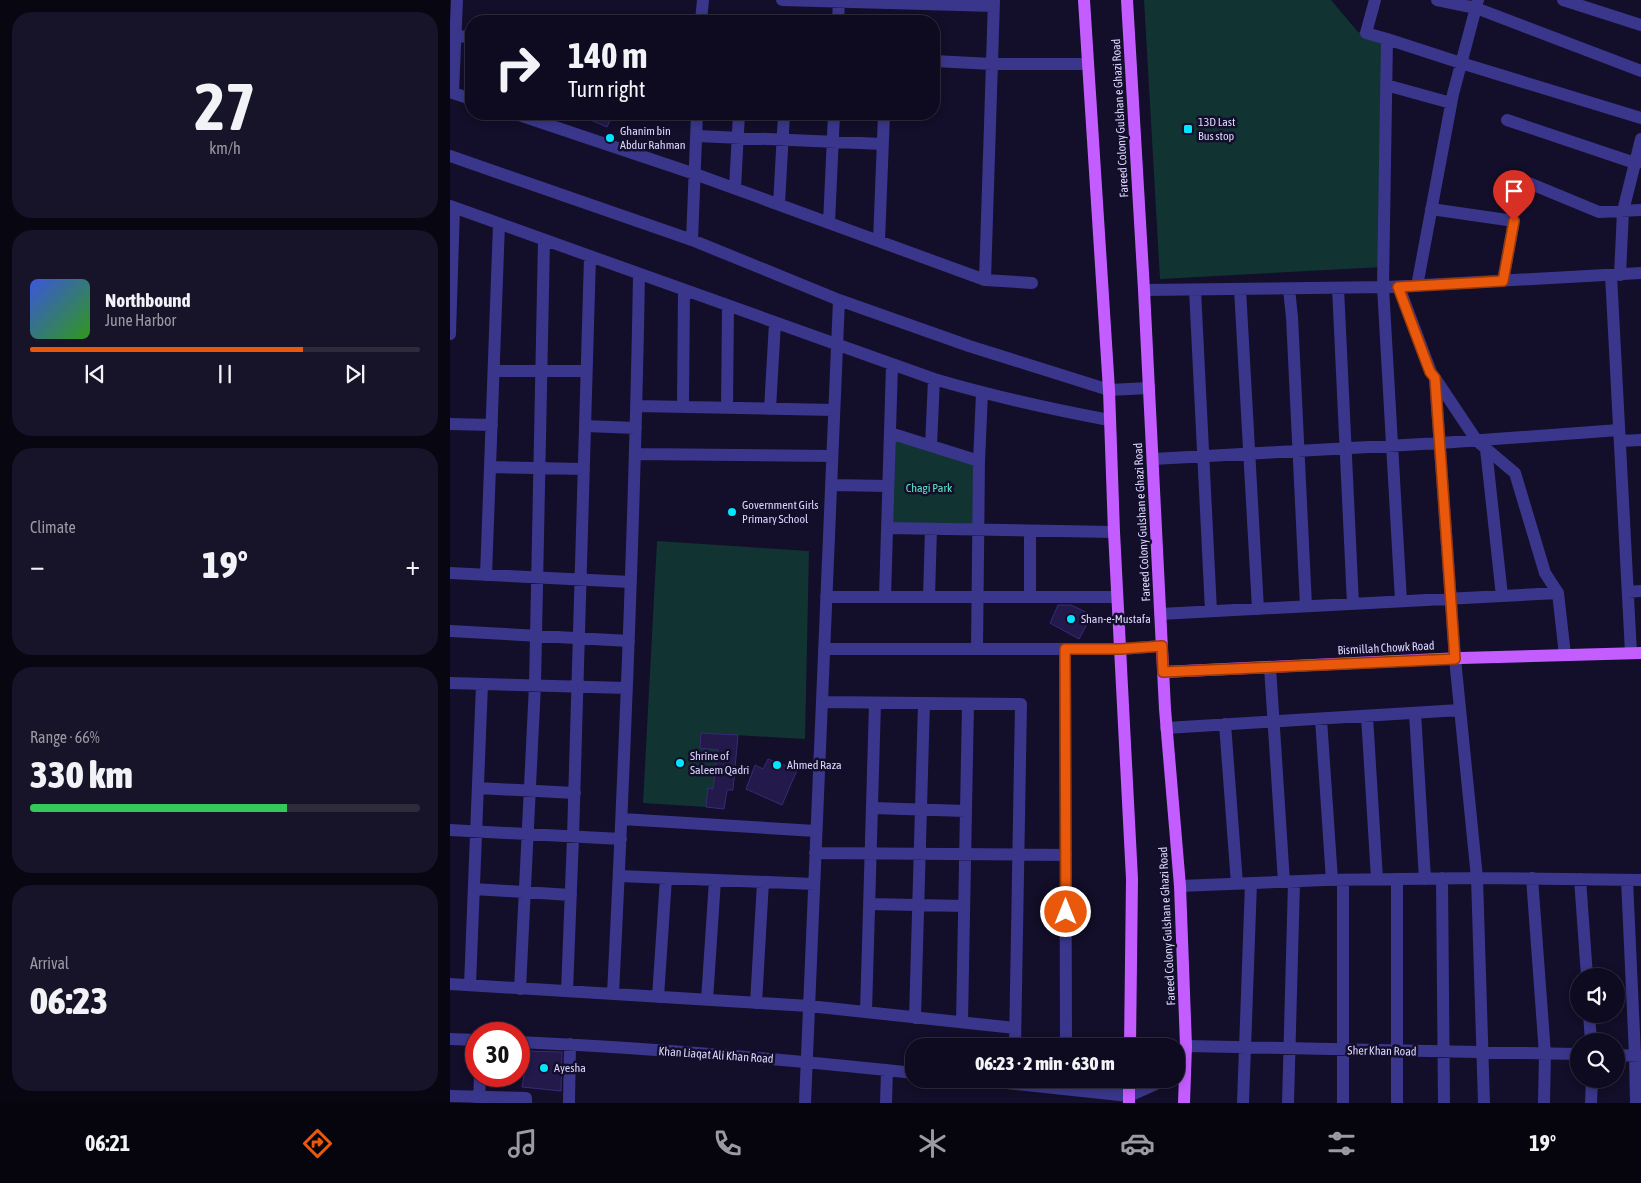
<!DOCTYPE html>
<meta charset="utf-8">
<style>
body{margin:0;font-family:"Asap Condensed",sans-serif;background:#171328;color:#f1f3f6;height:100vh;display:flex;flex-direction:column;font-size:19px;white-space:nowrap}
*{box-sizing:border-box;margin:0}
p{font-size:16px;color:#9b9aa4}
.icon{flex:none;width:28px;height:28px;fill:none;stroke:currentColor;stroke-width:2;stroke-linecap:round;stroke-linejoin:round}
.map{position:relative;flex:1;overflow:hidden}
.panel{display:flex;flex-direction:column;gap:12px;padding:12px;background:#080611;width:450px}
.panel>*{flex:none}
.hud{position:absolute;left:15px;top:15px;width:475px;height:105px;border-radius:20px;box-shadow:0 2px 8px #0003,0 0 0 1px #2e2b3d;background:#0e0a1f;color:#f1f3f6;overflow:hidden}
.fabs{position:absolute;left:1120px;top:968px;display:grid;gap:10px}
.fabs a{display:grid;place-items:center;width:55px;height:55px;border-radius:50%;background:#0e0a1f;box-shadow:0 2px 8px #0003,0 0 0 1px #2e2b3d;font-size:25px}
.speed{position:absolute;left:15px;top:1022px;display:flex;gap:10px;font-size:25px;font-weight:700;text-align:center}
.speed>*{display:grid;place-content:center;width:65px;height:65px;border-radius:50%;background:#0e0a1f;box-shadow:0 2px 8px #0003,0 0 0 1px #2e2b3d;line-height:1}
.speed .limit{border:8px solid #d22;background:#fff;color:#111}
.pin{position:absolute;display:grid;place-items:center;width:42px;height:42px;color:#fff;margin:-51px -21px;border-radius:50% 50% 50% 0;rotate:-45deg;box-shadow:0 0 5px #0007}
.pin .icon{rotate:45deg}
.me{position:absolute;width:55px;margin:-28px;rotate:0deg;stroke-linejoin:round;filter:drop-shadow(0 0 4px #0008)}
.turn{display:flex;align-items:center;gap:18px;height:105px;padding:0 20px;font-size:22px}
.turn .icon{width:65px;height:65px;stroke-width:2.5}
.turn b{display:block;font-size:35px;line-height:42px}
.big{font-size:38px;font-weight:800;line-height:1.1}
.panel .card{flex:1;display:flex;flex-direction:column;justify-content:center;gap:8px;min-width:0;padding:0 18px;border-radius:20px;background:#171328}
.panel .dial{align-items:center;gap:0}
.dial b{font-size:65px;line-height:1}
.song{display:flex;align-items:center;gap:15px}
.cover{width:60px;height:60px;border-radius:8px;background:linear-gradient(135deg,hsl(230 70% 55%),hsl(110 70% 35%))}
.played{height:5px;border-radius:2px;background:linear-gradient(90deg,#ea580c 70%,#2e2b3d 70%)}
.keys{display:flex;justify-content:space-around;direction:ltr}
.heat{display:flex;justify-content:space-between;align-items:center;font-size:28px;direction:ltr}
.charge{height:8px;border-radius:4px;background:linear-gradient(90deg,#34c759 66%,#2e2b3d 0)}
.trip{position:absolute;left:455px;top:1038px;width:280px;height:50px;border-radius:20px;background:#0e0a1f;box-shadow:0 2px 8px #0003,0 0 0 1px #2e2b3d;font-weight:800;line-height:50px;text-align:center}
.dock{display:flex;height:80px;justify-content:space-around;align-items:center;background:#06040c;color:#9b9aa4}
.dock .icon{width:35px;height:35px}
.dock .current{color:#ea580c}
.dock b{font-size:22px;color:#f1f3f6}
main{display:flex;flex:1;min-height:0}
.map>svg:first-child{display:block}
.green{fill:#113332}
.building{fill:#23194b;stroke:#392a79}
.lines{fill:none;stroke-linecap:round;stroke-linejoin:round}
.minor{stroke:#3a368b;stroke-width:12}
.major{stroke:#c35dff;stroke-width:12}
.route-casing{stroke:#983908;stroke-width:12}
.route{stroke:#ea580c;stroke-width:9}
.poi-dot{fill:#02e6ff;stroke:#130e29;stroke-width:2}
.labels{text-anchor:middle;stroke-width:5;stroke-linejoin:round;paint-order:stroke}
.street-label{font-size:12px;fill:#dbd6ff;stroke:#130e29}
.poi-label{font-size:12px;fill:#dbd6ff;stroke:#130e29;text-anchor:start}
.park-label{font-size:12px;fill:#5ae8c4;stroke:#130e29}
</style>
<main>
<section class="panel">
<div class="card dial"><b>27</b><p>km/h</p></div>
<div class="card">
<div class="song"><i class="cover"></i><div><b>Northbound</b><p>June Harbor</p></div></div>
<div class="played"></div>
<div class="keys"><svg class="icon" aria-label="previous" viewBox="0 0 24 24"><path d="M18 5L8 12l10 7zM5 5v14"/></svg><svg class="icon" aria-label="pause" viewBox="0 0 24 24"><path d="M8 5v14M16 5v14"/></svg><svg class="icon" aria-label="next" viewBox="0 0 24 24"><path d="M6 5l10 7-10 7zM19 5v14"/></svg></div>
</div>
<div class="card"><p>Climate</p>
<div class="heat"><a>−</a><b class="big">19°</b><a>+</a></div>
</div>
<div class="card"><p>Range · 66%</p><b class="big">330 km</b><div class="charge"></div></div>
<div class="card"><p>Arrival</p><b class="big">06:23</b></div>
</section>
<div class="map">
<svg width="1191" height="1103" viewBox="0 0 1191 1103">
<rect width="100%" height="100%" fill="#130e29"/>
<path class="green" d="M 694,0 L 881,0 L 908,32 L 937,39 L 933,267 L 710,279 Z
M 440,433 L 529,461 L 528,529 L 437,528 Z
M 207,541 L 359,551 L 355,739 L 251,733 L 250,748 L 268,750 L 263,789 L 258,788 L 256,807 L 193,803 Z"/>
<path class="building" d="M 127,114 L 163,114 L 157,127 Z
M 608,605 L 621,605 L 642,615 L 629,639 L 600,623 Z
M 251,733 L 288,735 L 283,790 L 277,790 L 274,809 L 256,807 L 258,788 L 263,789 L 268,750 L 250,748 Z
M 318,759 L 347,770 L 332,805 L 296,789 L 305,765 L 313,769 Z
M 78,1051 L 112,1052 L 111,1091 L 72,1087 Z"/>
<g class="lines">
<path class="minor" d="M 7,0 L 3,93 L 21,99
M 332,0 L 544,6
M 925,0 L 916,33 L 937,39 L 1011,63 L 1191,118
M 987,0 L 1026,8 L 1191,71
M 1113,0 L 1191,25
M 251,21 L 253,0
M 388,21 L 389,0
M 5,37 L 21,36
M 937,39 L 933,287 L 951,601
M 484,61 L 542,64 L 638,64
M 936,85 L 1001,103
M 66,114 L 245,174 L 535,280 L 582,283
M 1057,120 L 1185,163 L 1191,162
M 247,136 L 433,144
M 0,156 L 242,240 L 389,300 L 519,346 L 659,390 L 699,388
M 1062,176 L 1149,212 L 1191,210
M 285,188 L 289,114
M 329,204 L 334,114
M 0,206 L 484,379 C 542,396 600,409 659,420
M 981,209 L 1064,221 L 1053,281
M 379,223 L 384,114
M 242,240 L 247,114
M 429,241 L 434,114
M 1161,275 L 1181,653
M 1170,275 L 1173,211 L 1191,139
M 535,280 L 544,0
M 967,286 L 1003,94 L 1028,0
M 949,287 L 981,372 L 1027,441 L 1065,473 L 1095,573 L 1108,593 L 1115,655
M 888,288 L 903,604
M 790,289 L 808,609
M 839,289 L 842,317 L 856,606
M 694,290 L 938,287 L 1191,273
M 745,290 L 761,611
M 0,334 L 4,208
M 44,371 L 136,371
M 985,378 L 1005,659 L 1027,878 L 1034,1103
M 187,406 L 384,410
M 233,407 L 234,290
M 277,408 L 278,306
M 320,409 L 325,323
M 0,424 L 42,425
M 135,426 L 186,428
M 440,433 L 529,461
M 1170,441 L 1191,440
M 481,446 L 484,379
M 1036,449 L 1052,596
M 186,454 L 382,456
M 703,459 L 990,443 L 1169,430
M 40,467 L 134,469
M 381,485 L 438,486
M 437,528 L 664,532
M 0,573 L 181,582
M 36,575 L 49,224
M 1178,592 L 1191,591
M 376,597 L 667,597
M 435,597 L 442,365
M 479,597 L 481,529
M 580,597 L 580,531
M 710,614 L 1108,593
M 0,631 L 179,641
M 374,649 L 670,649 L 712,646
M 527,649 L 529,461 L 532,393
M 615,649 L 616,1046
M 820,667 L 834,882
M 0,683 L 177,688
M 372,702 L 571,704 L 565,1046
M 965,713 L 975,879
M 917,716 L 927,879
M 871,719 L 882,880
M 775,724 L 787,884
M 716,728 L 1010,710
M 28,788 L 125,793
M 422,808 L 516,811
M 172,819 L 366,831
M 0,830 L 171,839
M 365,853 L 616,855
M 169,876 L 364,884
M 992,878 L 994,1103
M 1082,878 L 1095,1054 L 1094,1103
M 947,879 L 947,1103
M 1130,879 L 1137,976
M 893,880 L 893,1103
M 1177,880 L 1185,1055 L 1186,1103
M 730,886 L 875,880 L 1027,878 L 1191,880
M 24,889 L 121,895
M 419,904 L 514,906
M 0,984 L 359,1006 L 565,1028
M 20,985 L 32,684
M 70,989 L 85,685 L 94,240
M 117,991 L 123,837 L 140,257
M 163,994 C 175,754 185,514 189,274
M 208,997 L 216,878
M 257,1000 L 265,880
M 306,1003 L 313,882
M 416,1012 L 425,703
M 1139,1014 L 1141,1041
M 465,1018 L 474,703
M 512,1022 L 518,704
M 0,1039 L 26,1040
M 69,1042 C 201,1048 332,1059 464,1073
M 1166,1055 L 1191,1056
M 726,1063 L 736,1046 L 1129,1054
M 518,1079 L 679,1096 L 717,1079
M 0,1096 L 76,1098 L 76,1103
M 29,1103 L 30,1076
M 119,1103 L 120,1044
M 355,1103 L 389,300
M 436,1103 L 437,1070
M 793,1103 L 801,883
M 838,1103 L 844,882
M 1141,1103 L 1142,1079"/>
<path class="major" d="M 634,0 L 659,390 L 664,532 L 682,879 L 680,1046
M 677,0 L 694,290 L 715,709 L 730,886 L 736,1046 L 734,1103
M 713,672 L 1011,658 L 1191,653
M 679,1103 L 679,1079"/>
</g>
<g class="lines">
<defs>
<path id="route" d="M 616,912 L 615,649 L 670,649 L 712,646 L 713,672 L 1005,659 L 985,378 L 980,372 L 948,287 L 1053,281 L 1064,221"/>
</defs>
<use href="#route" class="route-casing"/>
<use href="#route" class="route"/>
</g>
<g class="poi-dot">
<rect x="733" y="124" width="10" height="10" rx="2.5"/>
<circle cx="160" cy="138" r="5"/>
<circle cx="282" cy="512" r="5"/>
<circle cx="621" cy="619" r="5"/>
<circle cx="230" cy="763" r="5"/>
<circle cx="327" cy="765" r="5"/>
<circle cx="94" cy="1068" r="5"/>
</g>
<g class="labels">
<g class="street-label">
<text transform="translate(670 118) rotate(-93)" y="4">Fareed Colony Gulshan e Ghazi Road</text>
<text transform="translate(692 522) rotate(-93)" y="4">Fareed Colony Gulshan e Ghazi Road</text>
<text transform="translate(936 648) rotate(-3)" y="4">Bismillah Chowk Road</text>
<text transform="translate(717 926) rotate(-93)" y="4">Fareed Colony Gulshan e Ghazi Road</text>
<text transform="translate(932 1051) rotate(1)" y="4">Sher Khan Road</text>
<text transform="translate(266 1055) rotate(4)" y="4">Khan Liaqat Ali Khan Road</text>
</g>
<g class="poi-label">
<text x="748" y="126">13D Last<tspan x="748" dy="14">Bus stop</tspan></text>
<text x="170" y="135">Ghanim bin<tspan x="170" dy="14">Abdur Rahman</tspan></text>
<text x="292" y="509">Government Girls<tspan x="292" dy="14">Primary School</tspan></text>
<text x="631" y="623">Shan-e-Mustafa</text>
<text x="240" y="760">Shrine of<tspan x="240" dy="14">Saleem Qadri</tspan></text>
<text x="337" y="769">Ahmed Raza</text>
<text x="104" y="1072">Ayesha</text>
</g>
<g class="park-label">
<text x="479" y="492">Chagi Park</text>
</g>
</g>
</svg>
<div class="fabs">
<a><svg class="icon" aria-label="sound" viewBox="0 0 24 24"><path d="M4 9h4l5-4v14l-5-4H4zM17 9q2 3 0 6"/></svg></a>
<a><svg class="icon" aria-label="search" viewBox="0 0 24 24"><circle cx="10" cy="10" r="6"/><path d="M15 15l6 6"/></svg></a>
</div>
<div class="speed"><div class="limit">30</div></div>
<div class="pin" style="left:1064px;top:221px;background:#d93025"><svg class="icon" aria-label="arrive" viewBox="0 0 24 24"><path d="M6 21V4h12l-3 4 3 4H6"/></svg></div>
<svg class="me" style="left:616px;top:912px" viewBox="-20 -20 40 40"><circle r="17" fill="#ea580c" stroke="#fff" stroke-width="3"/><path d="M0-11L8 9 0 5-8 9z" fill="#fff"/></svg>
<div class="trip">06:23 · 2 min · 630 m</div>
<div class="hud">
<div class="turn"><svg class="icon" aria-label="right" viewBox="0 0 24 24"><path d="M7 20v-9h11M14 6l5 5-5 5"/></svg><div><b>140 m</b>Turn right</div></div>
</div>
</div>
</main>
<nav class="dock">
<b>06:21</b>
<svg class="icon current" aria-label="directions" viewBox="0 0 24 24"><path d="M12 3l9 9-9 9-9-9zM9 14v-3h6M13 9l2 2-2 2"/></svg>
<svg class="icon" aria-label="music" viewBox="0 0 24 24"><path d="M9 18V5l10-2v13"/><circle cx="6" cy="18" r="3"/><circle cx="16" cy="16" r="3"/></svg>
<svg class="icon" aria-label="phone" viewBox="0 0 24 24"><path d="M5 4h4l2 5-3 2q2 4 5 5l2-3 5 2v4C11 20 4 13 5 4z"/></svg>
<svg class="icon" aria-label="climate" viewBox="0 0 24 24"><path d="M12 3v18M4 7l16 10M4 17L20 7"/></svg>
<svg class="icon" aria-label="car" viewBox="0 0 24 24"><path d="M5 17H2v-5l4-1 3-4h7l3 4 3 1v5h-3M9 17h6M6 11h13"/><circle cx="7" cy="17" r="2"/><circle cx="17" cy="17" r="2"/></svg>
<svg class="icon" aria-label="filters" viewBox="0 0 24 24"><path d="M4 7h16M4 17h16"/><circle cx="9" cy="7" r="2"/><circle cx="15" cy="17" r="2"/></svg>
<b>19°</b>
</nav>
